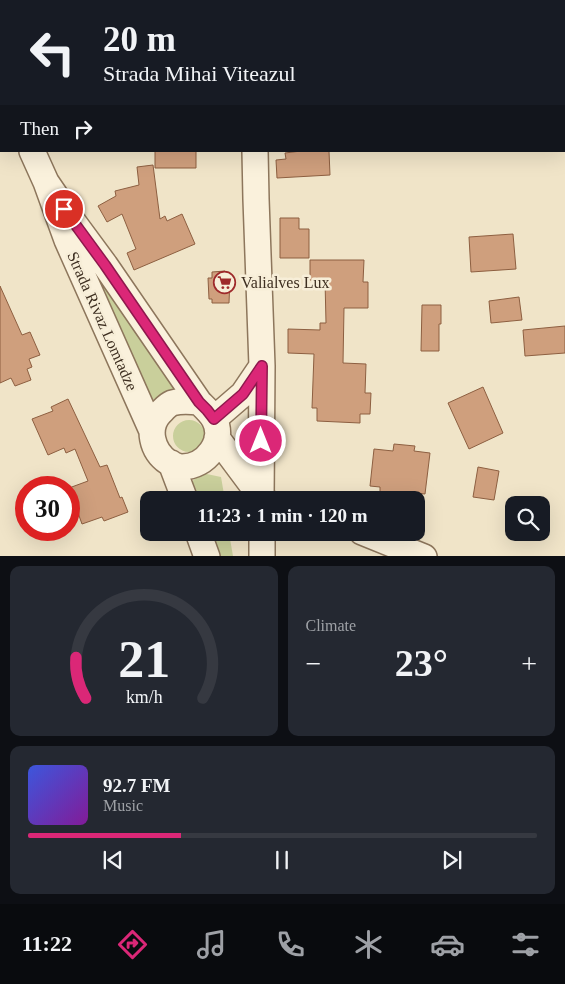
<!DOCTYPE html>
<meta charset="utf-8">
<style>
body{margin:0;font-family:"Times New Roman",serif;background:#242831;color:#f1f3f6;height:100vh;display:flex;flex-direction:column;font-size:19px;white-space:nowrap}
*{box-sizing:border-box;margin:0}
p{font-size:16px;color:#9ea1a6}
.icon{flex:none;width:28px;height:28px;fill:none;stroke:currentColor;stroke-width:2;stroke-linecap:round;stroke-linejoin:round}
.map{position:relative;height:556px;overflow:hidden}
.side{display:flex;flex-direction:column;gap:10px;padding:10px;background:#0d0f14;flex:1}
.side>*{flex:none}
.hud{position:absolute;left:0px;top:0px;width:565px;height:152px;box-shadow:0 5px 20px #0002;background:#171b24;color:#f1f3f6;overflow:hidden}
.tools{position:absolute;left:505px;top:496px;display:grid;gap:10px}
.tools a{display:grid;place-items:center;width:45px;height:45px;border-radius:10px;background:#171b24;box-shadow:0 5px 20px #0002;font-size:25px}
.speed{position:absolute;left:15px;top:476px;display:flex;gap:10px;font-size:25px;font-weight:700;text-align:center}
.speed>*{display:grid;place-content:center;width:65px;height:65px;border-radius:50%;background:#171b24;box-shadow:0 5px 20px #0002;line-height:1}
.speed .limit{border:8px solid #d22;background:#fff;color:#111}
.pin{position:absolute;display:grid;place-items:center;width:42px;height:42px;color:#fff;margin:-21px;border:2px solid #fff;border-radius:50%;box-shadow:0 1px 5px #0007}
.me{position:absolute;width:55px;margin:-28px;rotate:0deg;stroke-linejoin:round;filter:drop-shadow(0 0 4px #0008)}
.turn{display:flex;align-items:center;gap:18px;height:105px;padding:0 20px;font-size:22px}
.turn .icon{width:65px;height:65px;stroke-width:2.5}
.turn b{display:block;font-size:35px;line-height:42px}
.then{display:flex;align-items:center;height:48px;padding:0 20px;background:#0003;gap:10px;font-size:19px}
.big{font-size:38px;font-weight:700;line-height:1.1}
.side .tile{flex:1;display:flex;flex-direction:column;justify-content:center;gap:8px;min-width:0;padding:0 18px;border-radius:10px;background:#242831}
.side .dial{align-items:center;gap:0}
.dial svg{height:130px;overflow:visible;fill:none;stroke:#363941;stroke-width:7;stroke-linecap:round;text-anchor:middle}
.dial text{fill:#f1f3f6;stroke:none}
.song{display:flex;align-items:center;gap:15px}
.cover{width:60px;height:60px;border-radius:8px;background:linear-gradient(135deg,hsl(230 70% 55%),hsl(290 70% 35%))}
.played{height:5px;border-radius:2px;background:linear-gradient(90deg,#db2777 30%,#363941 30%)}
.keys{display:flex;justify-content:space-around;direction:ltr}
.heat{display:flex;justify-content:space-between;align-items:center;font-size:28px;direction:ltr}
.side .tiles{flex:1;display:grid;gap:10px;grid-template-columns:1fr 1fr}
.tile:last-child{grid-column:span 2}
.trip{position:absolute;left:140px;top:491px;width:285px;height:50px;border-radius:10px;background:#171b24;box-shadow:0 5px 20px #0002;font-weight:700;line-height:50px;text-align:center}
.dock{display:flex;height:80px;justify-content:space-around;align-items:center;background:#090b0e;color:#9ea1a6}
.dock .icon{width:35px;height:35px}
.dock .selected{color:#db2777}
.dock b{font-size:22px;color:#f1f3f6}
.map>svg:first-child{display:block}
.green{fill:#c9cf9b}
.building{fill:#cf9f7d;stroke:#8d5f41}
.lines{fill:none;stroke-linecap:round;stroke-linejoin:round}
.minor-casing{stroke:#8d765c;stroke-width:28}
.minor{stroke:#faf1dc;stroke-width:25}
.route-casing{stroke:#8e194d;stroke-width:12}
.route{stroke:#db2777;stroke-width:9}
.labels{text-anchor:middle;stroke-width:5;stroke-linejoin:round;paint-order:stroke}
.poi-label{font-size:16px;fill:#3d2e20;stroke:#f7eed8;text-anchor:start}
.street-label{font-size:16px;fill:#3d2e20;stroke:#f7eed8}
</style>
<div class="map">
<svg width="565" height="557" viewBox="0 0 565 557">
<rect width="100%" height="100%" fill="#f0e4c8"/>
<path class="green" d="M 89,262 L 178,391 L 151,400 Z
M173 436a16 16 0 1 1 32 0a16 16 0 1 1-32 0Z
M 202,473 L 221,477 L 225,500 L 196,500 L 189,484 Z
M 209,533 L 229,533 L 233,556 L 218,556 Z"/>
<path class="building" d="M 155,151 L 196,151 L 196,168 L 155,168 Z
M 301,151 L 329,151 L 330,175 L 277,178 L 276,160 L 286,159 L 285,153 Z
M 153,165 L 160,219 L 165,216 L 167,221 L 182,214 L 195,244 L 134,270 L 127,253 L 136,249 L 122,214 L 107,222 L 98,206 L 116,196 L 115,191 L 139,185 L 137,167 Z
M 280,218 L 299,218 L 299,229 L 309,229 L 309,258 L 280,258 Z
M 513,234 L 516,269 L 471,272 L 469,237 Z
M 310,260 L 364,260 L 363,282 L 368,282 L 368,308 L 344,308 L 343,363 L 366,364 L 365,393 L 371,393 L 370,414 L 360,414 L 360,423 L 317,421 L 317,408 L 312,408 L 314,354 L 288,353 L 288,329 L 320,330 L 320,323 L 326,323 L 325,280 L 310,280 Z
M 225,271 L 230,278 L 229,303 L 212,303 L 212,299 L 209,299 L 208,278 L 212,278 L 212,272 Z
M 0,286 L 22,335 L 30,332 L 40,355 L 29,359 L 32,367 L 27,369 L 31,380 L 15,386 L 11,378 L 0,383 Z
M 519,297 L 522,320 L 491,323 L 489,301 Z
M 422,305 L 441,305 L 441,324 L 439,324 L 439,351 L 421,351 Z
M 565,326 L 565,353 L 525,356 L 523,330 Z
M 483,387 L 503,433 L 469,449 L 448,403 Z
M 68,399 L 100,467 L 107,465 L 120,498 L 122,497 L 128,512 L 104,521 L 102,517 L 82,524 L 69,488 L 88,481 L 75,449 L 66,453 L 64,448 L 48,455 L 32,419 L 53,411 L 51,407 Z
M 394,444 L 415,446 L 414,451 L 430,453 L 425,494 L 407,492 L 407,497 L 380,494 L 380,487 L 370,486 L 374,449 L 393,451 Z
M 478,467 L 499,471 L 494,500 L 473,497 Z"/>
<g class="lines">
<defs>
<path id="minor" d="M 253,0 L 253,1
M 0,78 L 1,81
M 32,151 L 46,182 L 67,240 L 152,431
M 255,151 L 256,199 L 262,366 L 261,500
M 46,182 L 74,223 L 105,265 L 199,402 C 204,407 210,412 214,419 C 226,441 206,467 182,467 C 178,467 172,464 168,462 C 152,451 146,428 160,413 C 164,409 167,405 172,403 C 181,400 190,401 199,402
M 214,419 L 243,394 L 262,366
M 217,438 L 261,497 L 264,499
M 171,463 L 185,500
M 198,532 L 207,557
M 262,532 L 262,557
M 362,532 L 424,557"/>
</defs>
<use href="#minor" class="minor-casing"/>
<use href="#minor" class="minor"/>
</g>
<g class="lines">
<defs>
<path id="route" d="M 64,209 L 105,265 L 199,402 L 207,410 L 214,419 L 243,394 L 262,366 L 261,441"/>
</defs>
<use href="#route" class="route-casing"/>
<use href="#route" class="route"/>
</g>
<defs>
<symbol id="supermarket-ring" viewBox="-11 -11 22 22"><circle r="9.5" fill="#f7eed8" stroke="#9e2a2b" stroke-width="1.5"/><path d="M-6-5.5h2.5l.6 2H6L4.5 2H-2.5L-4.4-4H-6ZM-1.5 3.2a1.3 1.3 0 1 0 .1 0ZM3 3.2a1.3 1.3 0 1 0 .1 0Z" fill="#9e2a2b"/></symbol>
</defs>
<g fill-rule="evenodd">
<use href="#supermarket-ring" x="212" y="270" width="25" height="25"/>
</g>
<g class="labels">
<g class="poi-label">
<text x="241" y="288">Valialves Lux</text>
</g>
<g class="street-label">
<text transform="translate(103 321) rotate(66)" y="6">Strada Rivaz Lomtadze</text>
</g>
</g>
</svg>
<div class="tools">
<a><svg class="icon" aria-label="search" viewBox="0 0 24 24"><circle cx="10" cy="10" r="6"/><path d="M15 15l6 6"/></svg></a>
</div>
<div class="speed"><div class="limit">30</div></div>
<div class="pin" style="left:64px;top:209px;background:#d93025"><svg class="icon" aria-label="arrive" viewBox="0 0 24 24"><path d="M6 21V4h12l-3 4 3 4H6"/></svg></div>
<svg class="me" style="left:261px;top:441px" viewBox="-20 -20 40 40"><circle r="17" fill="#db2777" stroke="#fff" stroke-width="3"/><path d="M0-11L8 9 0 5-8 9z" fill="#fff"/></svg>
<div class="trip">11:23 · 1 min · 120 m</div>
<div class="hud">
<div class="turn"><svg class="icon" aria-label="left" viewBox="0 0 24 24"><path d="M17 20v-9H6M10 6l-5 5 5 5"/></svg><div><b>20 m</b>Strada Mihai Viteazul</div></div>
<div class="then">Then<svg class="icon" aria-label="right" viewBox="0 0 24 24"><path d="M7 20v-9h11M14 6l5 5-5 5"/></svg></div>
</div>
</div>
<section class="side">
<div class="tiles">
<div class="tile dial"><svg viewBox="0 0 100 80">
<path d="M14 69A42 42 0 1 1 86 69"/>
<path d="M14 69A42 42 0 0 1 8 44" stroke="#db2777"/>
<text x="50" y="56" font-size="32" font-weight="700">21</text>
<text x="50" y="72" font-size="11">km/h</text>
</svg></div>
<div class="tile"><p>Climate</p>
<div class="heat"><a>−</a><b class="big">23°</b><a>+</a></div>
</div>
<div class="tile">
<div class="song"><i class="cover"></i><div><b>92.7 FM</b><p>Music</p></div></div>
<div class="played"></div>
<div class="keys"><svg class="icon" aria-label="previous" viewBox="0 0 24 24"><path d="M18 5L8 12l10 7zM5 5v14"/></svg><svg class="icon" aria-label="pause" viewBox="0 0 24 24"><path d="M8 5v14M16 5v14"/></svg><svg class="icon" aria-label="next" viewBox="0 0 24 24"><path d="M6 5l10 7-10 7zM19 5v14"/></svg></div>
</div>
</div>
</section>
<nav class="dock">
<b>11:22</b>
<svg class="icon selected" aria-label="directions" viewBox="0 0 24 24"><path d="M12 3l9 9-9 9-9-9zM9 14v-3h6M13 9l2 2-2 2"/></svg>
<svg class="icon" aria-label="music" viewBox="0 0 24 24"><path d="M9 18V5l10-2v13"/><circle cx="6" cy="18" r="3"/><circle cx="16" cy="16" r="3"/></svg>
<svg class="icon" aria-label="phone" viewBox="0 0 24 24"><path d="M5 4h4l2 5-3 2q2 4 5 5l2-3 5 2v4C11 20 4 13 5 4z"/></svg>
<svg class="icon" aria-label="climate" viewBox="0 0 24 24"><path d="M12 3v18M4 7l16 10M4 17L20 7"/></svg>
<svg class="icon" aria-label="car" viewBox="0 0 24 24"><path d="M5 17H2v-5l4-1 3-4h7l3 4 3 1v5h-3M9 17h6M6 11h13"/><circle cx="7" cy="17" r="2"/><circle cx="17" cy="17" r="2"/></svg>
<svg class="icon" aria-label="filters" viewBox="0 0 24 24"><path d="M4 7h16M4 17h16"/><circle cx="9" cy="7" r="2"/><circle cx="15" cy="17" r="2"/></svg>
</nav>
